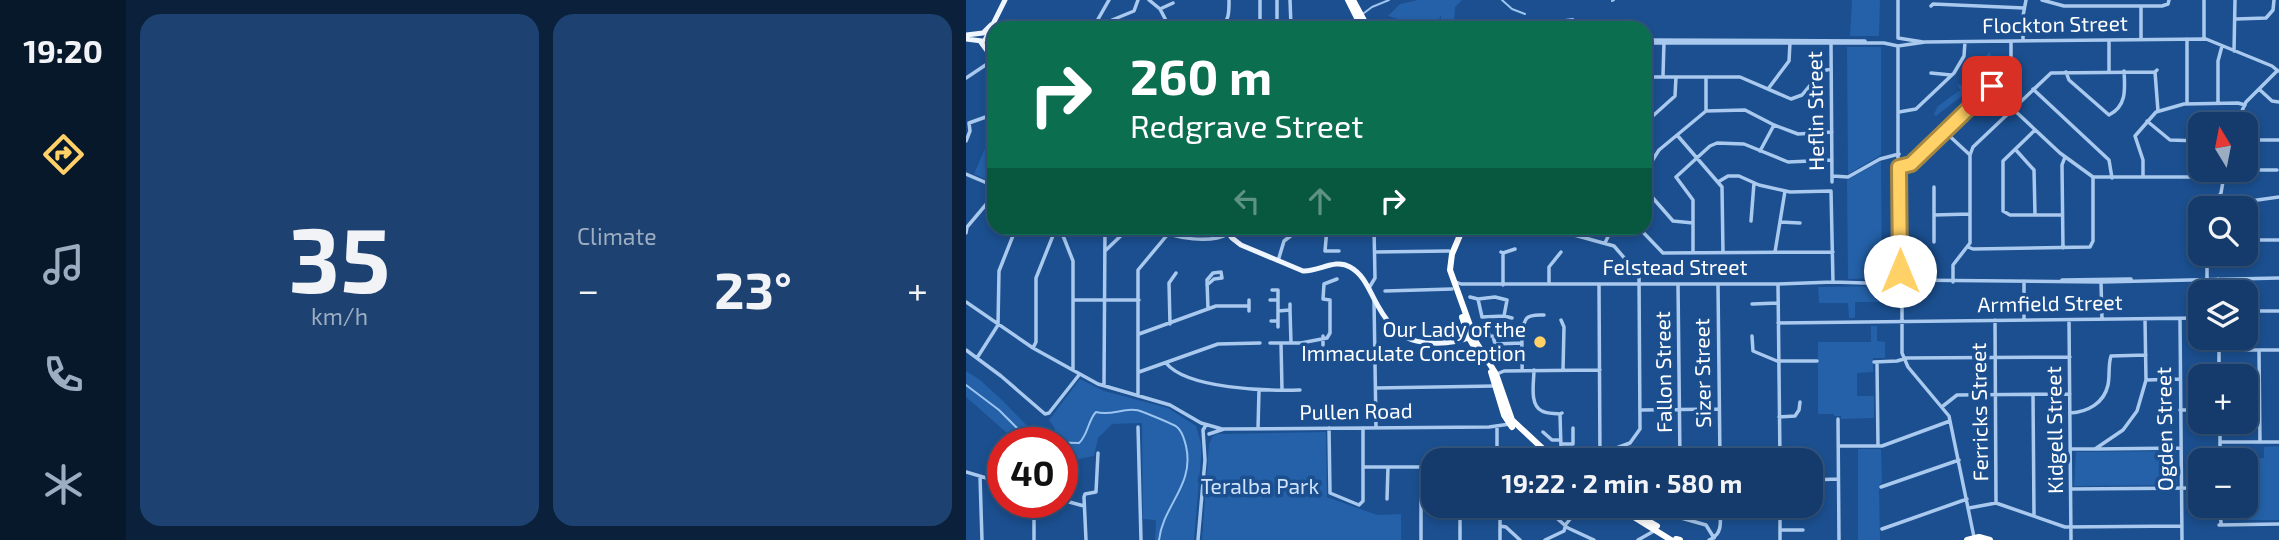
<!DOCTYPE html>
<meta charset="utf-8">
<style>
body{margin:0;font-family:"Exo 2",sans-serif;background:#1d4271;color:#f1f3f6;height:100vh;display:flex;flex-direction:column;font-size:26px;white-space:nowrap}
*{box-sizing:border-box;margin:0}
p{font-size:23px;color:#9dadc1}
.icon{flex:none;width:38px;height:38px;fill:none;stroke:currentColor;stroke-width:2;stroke-linecap:round;stroke-linejoin:round}
.map{position:relative;flex:1;overflow:hidden}
.drawer{display:flex;flex-direction:column;gap:14px;padding:14px;background:#0b203b;width:840px}
.drawer>*{flex:none}
.guide{position:absolute;left:21px;top:21px;width:665px;height:214px;border-radius:21px;box-shadow:0 4px 10px #0003,0 0 0 2px #33557e;background:#0b6e4f;color:#fff;overflow:hidden}
.needle{width:46px;rotate:350deg}
.fabs{position:absolute;left:1222px;top:112px;display:grid;gap:14px}
.fabs a{display:grid;place-items:center;width:70px;height:70px;border-radius:14px;background:#143b6b;box-shadow:0 4px 10px #0003,0 0 0 2px #33557e;font-size:35px}
.speed{position:absolute;left:21px;top:427px;display:flex;gap:14px;font-size:35px;font-weight:700;text-align:center}
.speed>*{display:grid;place-content:center;width:91px;height:91px;border-radius:50%;background:#143b6b;box-shadow:0 4px 10px #0003,0 0 0 2px #33557e;line-height:1}
.speed .limit{border:10px solid #d22;background:#fff;color:#111}
.pin{position:absolute;display:grid;place-items:center;width:60px;height:60px;color:#fff;margin:-30px;border-radius:14px;box-shadow:0 4px 10px #0006}
.me{position:absolute;width:77px;margin:-38px;rotate:0deg;stroke-linejoin:round;filter:drop-shadow(0 0 5px #0008)}
.turn{display:flex;align-items:center;gap:24px;height:147px;padding:0 28px;font-size:32px}
.turn .icon{width:91px;height:91px;stroke-width:2.5}
.turn b{display:block;font-size:49px;line-height:60px}
.lanes{display:flex;align-items:center;height:66px;padding:0 28px;background:#0003;justify-content:center;gap:35px;direction:ltr}
.lanes .off{opacity:.35}
.big{font-size:52px;font-weight:700;line-height:1.1}
.drawer .card{flex:1;display:flex;flex-direction:column;justify-content:center;gap:10px;min-width:0;padding:0 24px;border-radius:21px;background:#1d4271}
.drawer .dial{align-items:center;gap:0}
.dial b{font-size:91px;line-height:1}
.heat{display:flex;justify-content:space-between;align-items:center;font-size:38px;direction:ltr}
.drawer .tiles{flex:1;display:grid;gap:14px;grid-template-columns:repeat(2,1fr)}
.trip{position:absolute;left:455px;top:448px;width:402px;height:70px;border-radius:21px;background:#143b6b;box-shadow:0 4px 10px #0003,0 0 0 2px #33557e;font-weight:700;line-height:70px;text-align:center}
main{display:flex;flex:1;min-height:0}
.menu{display:flex;flex-direction:column;width:126px;justify-content:space-around;align-items:center;background:#08182b;color:#9dadc1}
.menu .icon{width:49px;height:49px}
.menu .on{color:#ffd166}
.menu b{font-size:32px;color:#f1f3f6}
.map>svg:first-child{display:block}
.green{fill:#2461a8}
.lines{fill:none;stroke-linecap:round;stroke-linejoin:round}
.stream{stroke:#9cc4f0;stroke-width:2}
.minor{stroke:#a9c9ee;stroke-width:3.5}
.major{stroke:#f0f6ff;stroke-width:5}
.highway{stroke:#fff;stroke-width:6}
.route-casing{stroke:#a68842;stroke-width:18}
.route{stroke:#ffd166;stroke-width:12}
.poi-dot{fill:#ffd166;stroke:#1b4f8f;stroke-width:2.5}
.labels{text-anchor:middle;stroke-width:7;stroke-linejoin:round;paint-order:stroke}
.street-label{font-size:21px;fill:#fff;stroke:#1b4f8f}
.poi-label{font-size:21px;fill:#fff;stroke:#1b4f8f;text-anchor:end}
.park-label{font-size:21px;fill:#cfe3fa;stroke:#1b4f8f}
</style>
<main>
<nav class="menu">
<b>19:20</b>
<svg class="icon on" aria-label="directions" viewBox="0 0 24 24"><path d="M12 3l9 9-9 9-9-9zM9 14v-3h6M13 9l2 2-2 2"/></svg>
<svg class="icon" aria-label="music" viewBox="0 0 24 24"><path d="M9 18V5l10-2v13"/><circle cx="6" cy="18" r="3"/><circle cx="16" cy="16" r="3"/></svg>
<svg class="icon" aria-label="phone" viewBox="0 0 24 24"><path d="M5 4h4l2 5-3 2q2 4 5 5l2-3 5 2v4C11 20 4 13 5 4z"/></svg>
<svg class="icon" aria-label="climate" viewBox="0 0 24 24"><path d="M12 3v18M4 7l16 10M4 17L20 7"/></svg>
</nav>
<section class="drawer">
<div class="tiles">
<div class="card dial"><b>35</b><p>km/h</p></div>
<div class="card"><p>Climate</p>
<div class="heat"><a>−</a><b class="big">23°</b><a>+</a></div>
</div>
</div>
</section>
<div class="map">
<svg width="1313" height="540" viewBox="0 0 1313 540">
<rect width="100%" height="100%" fill="#1b4f8f"/>
<path class="green" d="M 452,0 L 496,0 L 489,7 L 488,21 L 475,21 L 475,15 L 472,21 C 462,23 461,18 455,28 L 450,28 L 449,24 L 422,16 L 434,4 Z
M 886,0 L 914,0 L 913,36 L 884,36 Z
M 881,47 L 915,47 L 915,155 L 882,174 Z
M 1024,52 L 1025,57 L 1030,60 L 1029,68 L 1023,69 L 1021,62 L 1018,63 L 1019,66 L 1013,76 L 1014,79 L 1010,81 L 1010,85 L 970,116 L 968,114 L 972,106 L 994,90 L 991,84 L 996,85 L 996,80 L 1002,78 L 1002,72 Z
M 21,132 L 28,133 L 28,183 L 8,174 L 23,139 L 19,134 Z
M 915,161 L 916,278 L 882,279 L 881,180 Z
M 919,286 L 918,302 L 889,302 L 889,318 L 883,318 L 882,303 L 853,303 L 852,287 Z
M 905,326 L 911,326 L 911,341 L 919,342 L 919,358 L 907,358 L 907,372 L 891,373 L 891,396 L 908,396 L 908,418 L 875,419 L 875,416 L 868,416 L 868,414 L 852,414 L 852,342 L 905,342 Z
M 0,371 L 14,380 L 36,400 L 69,434 L 87,438 L 89,429 L 83,420 L 114,379 L 138,391 L 202,408 L 230,426 L 235,443 L 235,457 L 228,540 L 189,540 L 190,520 L 177,519 L 176,423 L 146,424 L 132,438 L 128,456 L 108,460 L 96,457 L 96,443 L 55,443 L 49,440 L 0,397 Z
M 360,432 L 361,497 L 411,515 L 435,514 L 435,540 L 236,540 L 243,444 L 247,436 L 251,434 Z
M 1313,446 L 1313,520 L 1282,520 L 1281,473 L 1279,473 L 1279,460 L 1274,459 L 1298,458 L 1298,447 Z
M 892,449 L 915,449 L 916,483 L 913,485 L 914,540 L 892,540 Z
M 1210,451 L 1211,485 L 1108,486 L 1110,452 Z"/>
<g class="lines">
<path class="stream" d="M 536,0 L 546,9 L 559,14
M 646,1 L 648,0
M 398,13 L 406,7 L 423,0
M 591,21 L 607,19
M 389,28 L 391,25
M 581,28 L 587,22
M 0,385 L 33,410 L 60,437 L 78,442 L 113,443 C 122,435 122,420 130,412 C 146,417 162,405 177,412 C 182,414 209,425 211,427 C 217,432 218,439 220,446 C 229,485 197,505 193,540"/>
<path class="minor" d="M 183,0 L 194,9 L 204,28
M 294,0 L 294,28
M 311,0 L 311,26
M 324,0 L 325,26
M 932,0 L 932,38
M 1076,0 L 1098,6 L 1196,6 L 1202,4 L 1203,0
M 1238,0 L 1238,39
M 965,6 L 967,4 L 1058,8
M 1175,7 L 1175,40
M 194,9 L 207,3
M 1270,19 L 1300,18 L 1307,10 L 1308,0
M 146,20 L 168,11 L 172,0
M 127,28 L 143,0
M 249,28 C 264,24 263,13 263,0
M 932,38 L 957,42
M 1221,39 L 1221,103
M 679,40 L 899,41
M 1143,40 L 1143,71
M 1057,41 L 1057,16 L 1060,0
M 865,42 L 866,182
M 679,43 L 918,43 L 932,46
M 932,46 L 959,42 L 1240,39 L 1306,66 L 1312,71
M 1268,51 L 1269,0
M 1100,72 L 1103,80 L 1143,115 C 1161,106 1159,89 1158,71
M 1189,72 L 1192,111
M 965,73 L 985,75
M 697,76 L 698,42
M 679,77 L 774,77 L 825,99 L 836,95 L 856,71 L 865,69
M 740,77 L 740,111
M 0,78 L 27,60
M 802,89 L 823,61 L 824,43
M 1067,89 L 1143,160 L 1146,178
M 1293,89 L 1306,101 L 1313,102
M 1252,103 L 1252,61 L 1256,46
M 1047,109 L 1094,153 L 1127,177 L 1258,177
M 740,111 L 779,110 L 808,125 L 832,134 L 866,132
M 933,112 L 950,109 L 988,73 L 998,56 L 999,42
M 1181,121 L 1204,140 L 1234,141
M 679,123 L 709,96 L 710,77
M 1270,124 L 1280,102 L 1311,71
M 1069,130 L 1037,161 L 1037,211 L 1044,215 L 1096,215
M 978,131 L 1004,155
M 711,135 L 756,187 L 757,253
M 1279,140 L 1313,140
M 0,141 L 4,131 L 3,123 L 28,114
M 1049,149 L 1068,170 L 1069,215
M 794,151 L 808,125
M 933,167 L 945,164 L 1041,71 L 1045,63 L 1045,42
M 1260,170 L 1311,170
M 679,172 L 693,150 L 740,111
M 0,174 L 28,186
M 867,176 L 882,177 L 914,159 L 933,154
M 1177,177 L 1177,160 L 1169,136 L 1190,112 L 1218,104 L 1272,103 L 1279,105
M 752,182 L 762,176 L 773,176 L 793,185 L 824,192 L 865,191 L 867,282
M 968,187 L 968,242
M 679,189 L 707,221 L 727,223
M 1253,196 L 1277,202 L 1313,197
M 1245,208 L 1255,193 L 1259,170
M 968,215 L 1004,214
M 785,221 L 788,183
M 814,222 L 834,223
M 94,228 L 107,261 L 107,370
M 193,228 C 208,240 246,243 262,234
M 318,228 L 325,235
M 361,228 L 359,251 L 373,251
M 361,228 L 372,228
M 583,228 L 648,246 L 673,275 L 674,429 L 664,443 L 634,454
M 673,228 L 697,253 L 867,252
M 0,233 L 1,227 L 28,195
M 1279,240 L 1313,240
M 639,243 L 646,228
M 1002,247 L 1007,249 L 1124,247 L 1127,241 L 1127,178
M 1097,248 L 1096,165 L 1099,157
M 140,250 L 163,228
M 409,252 L 483,251
M 535,252 L 537,253 L 537,285
M 809,252 L 819,191
M 537,253 L 549,249
M 727,253 L 727,200 L 710,177 L 744,146 L 751,143 L 778,144 L 822,162 L 866,160
M 1241,254 L 1241,279
M 312,261 L 318,241 L 335,228
M 932,279 L 932,46
M 1252,279 L 1252,292
M 937,280 L 1135,282 L 1313,278
M 1096,280 L 1165,279
M 1058,281 L 1058,320
M 490,282 L 495,284 L 812,284 L 867,282 L 931,284
M 987,282 L 987,265 L 1004,243 L 1004,155 L 1007,147 L 1085,73 L 1189,72 L 1191,70
M 1135,282 L 1136,319
M 583,283 L 583,267 L 595,252
M 712,284 L 714,460
M 812,284 L 814,460
M 241,285 L 248,279 L 256,278 L 255,272
M 633,285 L 634,460
M 752,285 L 754,460
M 936,286 L 936,353 L 942,367 L 983,416 L 1008,537
M 403,288 L 409,278 L 408,228
M 306,290 L 312,290 L 312,327
M 419,291 L 486,289
M 504,297 L 512,299
M 529,297 L 541,300 L 538,316 L 516,317 L 512,299 Z
M 108,300 L 173,300
M 283,300 L 283,311
M 304,300 L 312,300
M 408,300 L 410,428
M 0,302 L 67,348 L 132,384 L 204,405 L 235,423 L 256,429
M 786,304 L 812,303
M 242,309 L 241,280 L 247,273 L 255,272
M 324,310 L 325,343
M 312,311 L 324,310 L 324,304
M 1279,311 L 1313,311
M 538,316 L 546,318
M 1214,319 L 1216,540
M 595,320 L 598,327 L 597,370
M 1029,320 L 1030,503
M 1103,320 L 1105,540
M 305,321 L 312,321
M 812,323 L 1234,318
M 204,324 L 203,283 L 210,273
M 520,328 L 524,336 L 556,337
M 173,334 L 250,306 L 283,306
M 357,336 L 357,345
M 527,336 L 529,344 L 556,343
M 786,336 L 787,351 L 811,361 L 851,361
M 1253,338 L 1253,376
M 304,343 L 335,343 L 361,338 L 364,333 L 364,300 L 357,299 L 358,284 L 371,279
M 315,343 L 316,390
M 67,348 L 70,342 L 70,278 L 90,228
M 0,350 L 35,376 L 79,414 L 83,413 L 113,375
M 1253,350 L 1313,350
M 1293,350 L 1294,442
M 11,358 L 32,325 L 33,271 L 50,228
M 908,362 L 931,361 L 941,358 L 1104,357
M 911,362 L 912,446
M 200,363 C 221,389 301,391 334,390
M 556,370 C 557,359 553,326 561,318 C 565,314 573,315 578,315
M 568,370 C 568,382 563,405 576,411 C 581,414 588,413 594,414
M 173,372 L 252,344 L 294,343
M 531,374 L 538,371 L 634,370
M 1180,380 L 1214,379
M 138,386 L 139,228
M 410,388 L 529,386
M 1067,395 L 1068,515
M 172,396 L 172,270 L 202,234
M 977,406 L 991,395 L 1104,394
M 675,410 L 753,409
M 1214,410 L 1234,410
M 1104,413 C 1122,412 1138,403 1142,385 C 1144,375 1142,365 1145,356 L 1180,355
M 813,417 L 829,416 L 833,410 L 834,402
M 872,419 L 873,540
M 1254,422 L 1254,460
M 172,427 L 175,540
M 363,428 L 364,493 L 393,505 L 397,501 L 397,428
M 531,428 L 531,460
M 292,429 L 293,390
M 577,432 L 586,440 L 595,440
M 243,434 L 258,429 L 523,427 L 544,424
M 1254,442 L 1313,442
M 595,444 L 607,444 L 607,428
M 872,446 L 916,446 L 984,421
M 1104,449 L 1129,449 L 1157,430 L 1171,411 L 1180,380 L 1179,319
M 1130,449 L 1215,448
M 594,453 L 607,460
M 789,457 L 791,460
M 588,459 L 595,448 L 594,414 L 596,413
M 622,460 L 622,456
M 397,467 L 467,467
M 455,467 L 455,540
M 0,472 L 37,483
M 14,476 L 16,540
M 845,480 L 872,479
M 915,487 L 993,460
M 1105,489 L 1234,488
M 421,499 L 422,467
M 96,500 L 118,506
M 68,502 L 68,540
M 494,506 L 494,540
M 534,506 L 534,540
M 577,506 L 602,528 L 628,540
M 776,506 L 785,506
M 814,506 L 814,540
M 1254,506 L 1255,523
M 1003,508 L 1030,503 L 1099,527 L 1216,526
M 701,514 L 740,525 L 748,538
M 1253,525 L 1313,524
M 534,526 L 540,527 L 554,540
M 916,529 L 1001,499
M 814,530 L 837,530
M 120,540 L 118,497 L 119,494 L 130,492 L 132,453
M 232,540 L 239,460 L 237,430 L 240,425
M 579,540 L 598,531 L 600,524 L 615,506
M 672,540 L 688,531
M 743,540 C 758,534 754,520 754,506"/>
<path class="major" d="M 0,35 L 17,33 L 25,25
M 0,39 L 16,41
M 19,40 L 39,0
M 14,41 L 28,60
M 259,228 L 266,238 L 275,245 L 337,271 C 353,272 369,258 384,267 C 399,275 404,293 412,306 C 417,315 424,325 432,332 C 448,347 486,345 505,337"/>
<path class="highway" d="M 382,0 L 396,28
M 387,0 L 402,28
M 497,228 L 486,254 L 484,270 L 510,342 L 530,374 L 546,420 L 589,460
M 496,317 L 503,338 L 513,355
M 493,341 L 498,327
M 525,372 L 538,415 L 546,427
M 644,506 L 663,514 L 705,540
M 656,506 L 691,526
M 710,539 L 714,540
M 1001,540 L 1013,537 L 1024,540"/>
</g>
<g class="lines">
<defs>
<path id="route" d="M 934,271 L 933,167 L 945,164 L 1026,86"/>
</defs>
<use href="#route" class="route-casing"/>
<use href="#route" class="route"/>
</g>
<circle class="poi-dot" cx="574" cy="342" r="7"/>
<g class="labels">
<g class="street-label">
<text transform="translate(1089 25) rotate(-1)" y="7">Flockton Street</text>
<text transform="translate(850 111) rotate(-91)" y="7">Heflin Street</text>
<text x="709" y="275">Felstead Street</text>
<text transform="translate(1084 304) rotate(-1)" y="7">Armfield Street</text>
<text transform="translate(698 372) rotate(-91)" y="7">Fallon Street</text>
<text transform="translate(737 373) rotate(-91)" y="7">Sizer Street</text>
<text transform="translate(390 412) rotate(-1)" y="7">Pullen Road</text>
<text transform="translate(1014 412) rotate(-91)" y="7">Ferricks Street</text>
<text transform="translate(1199 429) rotate(-91)" y="7">Ogden Street</text>
<text transform="translate(1089 430) rotate(-91)" y="7">Kidgell Street</text>
</g>
<g class="poi-label">
<text x="560" y="337">Our Lady of the<tspan x="560" dy="24">Immaculate Conception</tspan></text>
</g>
<g class="park-label">
<text x="294" y="494">Teralba Park</text>
</g>
</g>
</svg>
<div class="fabs">
<a><svg class="needle" viewBox="-14 -14 28 28"><path d="M0-13l5 13h-10z" fill="#e53935"/><path d="M0 13l5-13h-10z" fill="#9dadc1"/></svg></a>
<a><svg class="icon" aria-label="search" viewBox="0 0 24 24"><circle cx="10" cy="10" r="6"/><path d="M15 15l6 6"/></svg></a>
<a><svg class="icon" aria-label="layers" viewBox="0 0 24 24"><path d="M12 4l9 5-9 5-9-5zM3 14l9 5 9-5"/></svg></a>
<a>+</a>
<a>−</a>
</div>
<div class="speed"><div class="limit">40</div></div>
<div class="pin" style="left:1026px;top:86px;background:#d93025"><svg class="icon" aria-label="arrive" viewBox="0 0 24 24"><path d="M6 21V4h12l-3 4 3 4H6"/></svg></div>
<svg class="me" style="left:934px;top:271px" viewBox="-20 -20 40 40"><circle r="19" fill="#fff"/><path d="M0-13L10 11 0 6-10 11z" fill="#ffd166"/></svg>
<div class="trip">19:22 · 2 min · 580 m</div>
<div class="guide">
<div class="turn"><svg class="icon" aria-label="right" viewBox="0 0 24 24"><path d="M7 20v-9h11M14 6l5 5-5 5"/></svg><div><b>260 m</b>Redgrave Street</div></div>
<div class="lanes"><svg class="icon off" aria-label="left" viewBox="0 0 24 24"><path d="M17 20v-9H6M10 6l-5 5 5 5"/></svg><svg class="icon off" aria-label="ahead" viewBox="0 0 24 24"><path d="M12 20V5M6 11l6-6 6 6"/></svg><svg class="icon" aria-label="right" viewBox="0 0 24 24"><path d="M7 20v-9h11M14 6l5 5-5 5"/></svg></div>
</div>
</div>
</main>
